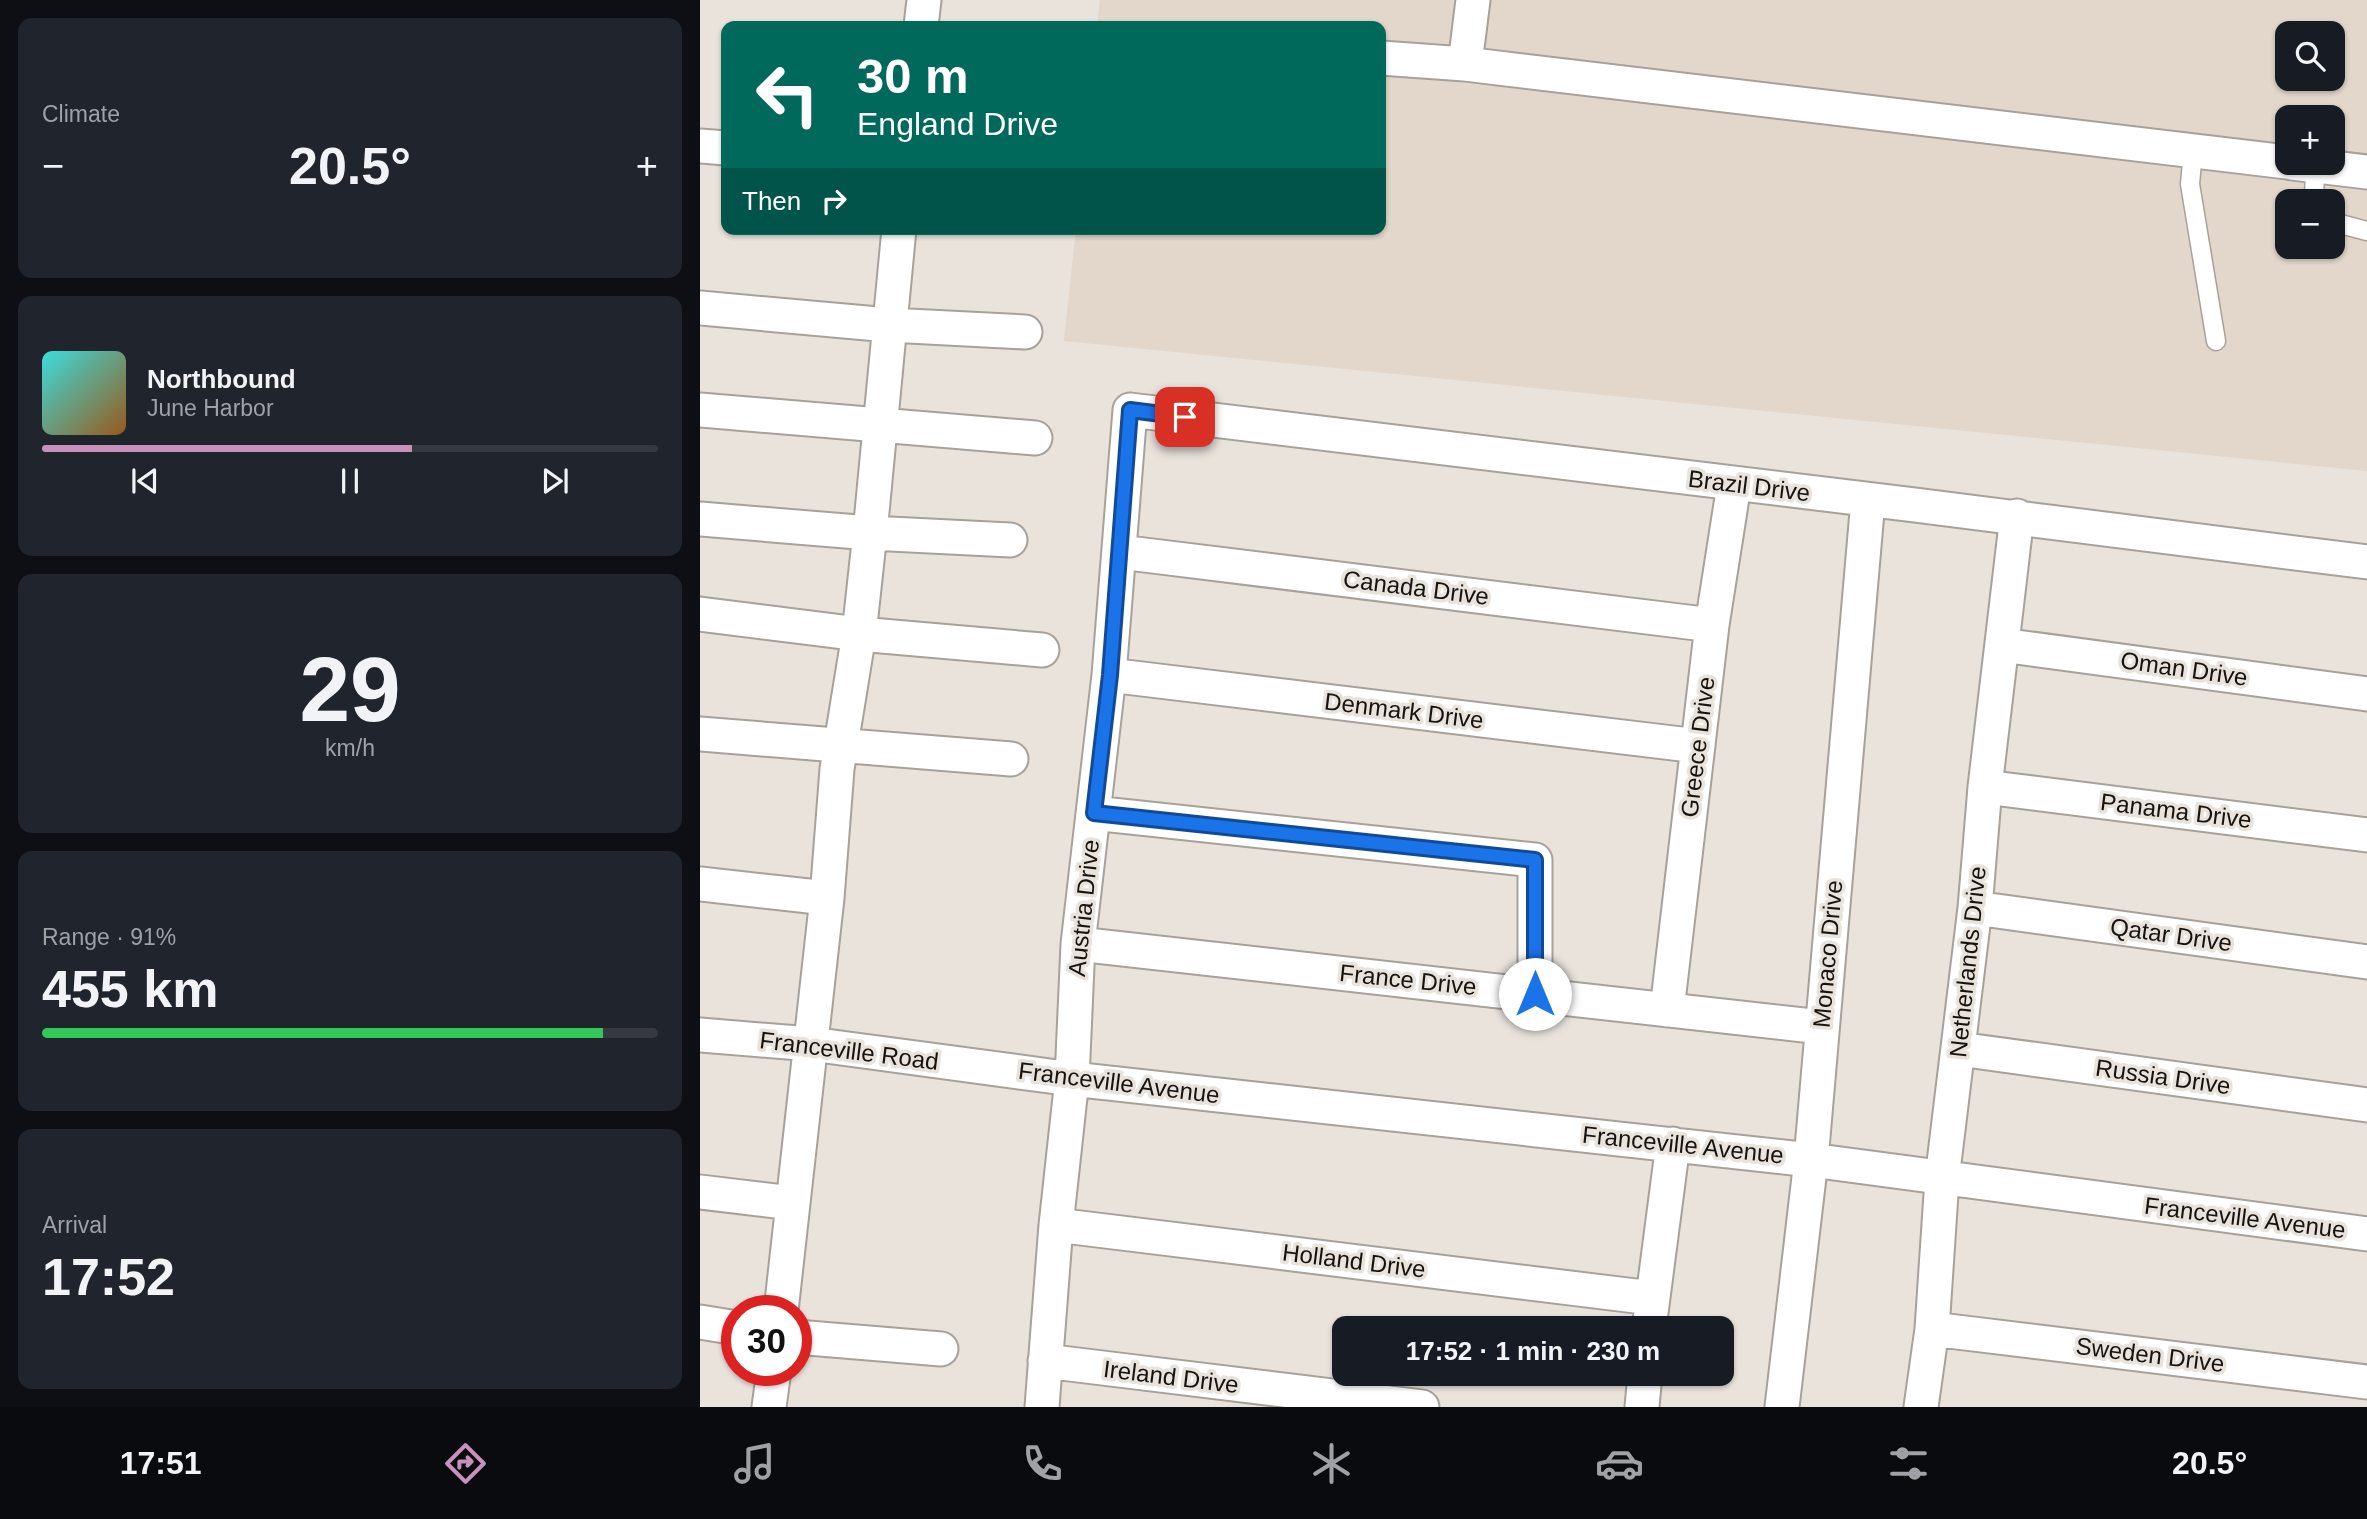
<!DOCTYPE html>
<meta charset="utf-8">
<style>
body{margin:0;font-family:Helvetica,sans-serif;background:#20242c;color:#f1f3f6;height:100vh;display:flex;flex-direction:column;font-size:26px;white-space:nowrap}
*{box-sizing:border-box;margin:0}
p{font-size:23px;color:#9ea1a6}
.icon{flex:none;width:38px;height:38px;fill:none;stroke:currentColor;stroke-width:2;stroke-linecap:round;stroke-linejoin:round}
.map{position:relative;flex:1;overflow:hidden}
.sheet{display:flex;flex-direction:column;gap:18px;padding:18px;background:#0d0f14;width:700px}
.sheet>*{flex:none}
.banner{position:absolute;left:21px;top:21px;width:665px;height:214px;border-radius:14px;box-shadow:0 2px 5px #0004;background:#00695c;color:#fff;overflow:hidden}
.fabs{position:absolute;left:1575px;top:21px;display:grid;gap:14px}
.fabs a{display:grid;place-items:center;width:70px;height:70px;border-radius:14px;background:#171b24;box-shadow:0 2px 5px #0004;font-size:35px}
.speed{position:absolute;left:21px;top:1295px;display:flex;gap:14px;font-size:35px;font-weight:700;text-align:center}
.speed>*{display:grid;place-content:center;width:91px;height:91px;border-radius:50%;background:#171b24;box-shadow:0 2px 5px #0004;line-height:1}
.speed .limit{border:10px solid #d22;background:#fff;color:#111}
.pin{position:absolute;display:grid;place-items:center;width:60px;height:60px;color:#fff;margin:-30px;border-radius:14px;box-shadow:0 4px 10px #0006}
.me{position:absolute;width:77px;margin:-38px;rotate:0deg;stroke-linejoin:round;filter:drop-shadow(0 0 5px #0008)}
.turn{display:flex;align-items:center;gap:24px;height:147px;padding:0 21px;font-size:32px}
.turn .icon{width:91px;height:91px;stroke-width:2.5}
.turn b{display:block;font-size:49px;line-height:60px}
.then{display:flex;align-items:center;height:66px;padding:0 21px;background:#0003;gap:14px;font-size:26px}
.big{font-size:52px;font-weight:800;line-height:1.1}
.sheet .tile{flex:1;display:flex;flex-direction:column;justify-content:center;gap:10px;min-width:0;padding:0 24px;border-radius:14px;background:#20242c}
.sheet .dial{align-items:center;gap:0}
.dial b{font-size:91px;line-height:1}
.song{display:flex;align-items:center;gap:21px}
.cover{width:84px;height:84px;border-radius:10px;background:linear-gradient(135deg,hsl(180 70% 55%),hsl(30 70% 35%))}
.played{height:7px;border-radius:4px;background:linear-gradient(90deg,#c791bc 60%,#363941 60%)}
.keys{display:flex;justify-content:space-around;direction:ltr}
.heat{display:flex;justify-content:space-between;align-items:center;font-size:38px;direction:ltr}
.charge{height:10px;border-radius:5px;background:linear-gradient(90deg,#34c759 91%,#363941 0)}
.trip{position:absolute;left:632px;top:1316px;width:402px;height:70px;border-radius:14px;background:#171b24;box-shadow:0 2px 5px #0004;font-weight:800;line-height:70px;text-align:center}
.tab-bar{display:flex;height:112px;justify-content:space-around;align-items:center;background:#090b0e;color:#9ea1a6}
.tab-bar .icon{width:49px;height:49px}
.tab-bar .selected{color:#c791bc}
.tab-bar b{font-size:32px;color:#f1f3f6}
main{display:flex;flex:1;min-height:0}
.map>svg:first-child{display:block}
.built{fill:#e2d7ca;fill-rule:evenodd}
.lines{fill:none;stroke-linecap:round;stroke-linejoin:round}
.service-casing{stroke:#a7a19a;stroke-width:21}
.minor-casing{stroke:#a7a19a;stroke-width:37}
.service{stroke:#fff;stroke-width:18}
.minor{stroke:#fff;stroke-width:33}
.route-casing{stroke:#114b97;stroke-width:18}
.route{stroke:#1a73e8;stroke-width:12}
.labels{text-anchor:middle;stroke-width:7;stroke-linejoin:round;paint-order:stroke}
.street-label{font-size:24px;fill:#161412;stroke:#e9e3dc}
</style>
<main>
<section class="sheet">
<div class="tile"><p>Climate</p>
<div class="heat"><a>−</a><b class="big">20.5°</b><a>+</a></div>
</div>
<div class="tile">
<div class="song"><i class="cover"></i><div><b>Northbound</b><p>June Harbor</p></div></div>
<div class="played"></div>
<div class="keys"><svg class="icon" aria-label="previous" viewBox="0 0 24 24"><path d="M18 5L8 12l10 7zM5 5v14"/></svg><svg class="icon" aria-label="pause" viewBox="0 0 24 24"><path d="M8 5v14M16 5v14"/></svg><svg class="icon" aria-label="next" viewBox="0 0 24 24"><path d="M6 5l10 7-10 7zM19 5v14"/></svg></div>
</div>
<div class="tile dial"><b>29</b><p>km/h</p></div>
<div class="tile"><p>Range · 91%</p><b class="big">455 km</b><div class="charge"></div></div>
<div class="tile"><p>Arrival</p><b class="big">17:52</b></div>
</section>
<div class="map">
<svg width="1667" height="1407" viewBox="0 0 1667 1407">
<rect width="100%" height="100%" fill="#e9e3dc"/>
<path class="built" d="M 400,0 L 1667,0 L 1667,471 L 364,341 L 376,229 L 681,229 L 681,26 L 397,26 ZM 1587,33 L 1633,33 L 1633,79 L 1587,79 ZM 1587,117 L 1633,117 L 1633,163 L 1587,163 ZM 1587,201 L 1633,201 L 1633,247 L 1587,247 Z"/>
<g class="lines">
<defs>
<path id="service" d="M 1493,151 L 1490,184 L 1516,341
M 1614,201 L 1615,166
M 1633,222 L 1667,231"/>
<path id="minor" d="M 221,26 L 224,0
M 681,58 L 765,64 L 1587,162
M 765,64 L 773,0
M 0,146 L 26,148
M 1592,163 L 1667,172
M 0,308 L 189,325 L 325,332
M 0,410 L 335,438
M 0,519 L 170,533 L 310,540
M 420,552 L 1012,625
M 0,614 L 159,634 L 342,650
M 1302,645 L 1667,694
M 409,675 L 998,746
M 0,734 L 311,759
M 1285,787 L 1667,835
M 393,813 L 835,860 L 835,994
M 0,884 L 127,898
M 1275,908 L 1667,962
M 378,944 L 1121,1027
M 967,1010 L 1012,625 L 1034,485
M 0,1035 L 111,1044 L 372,1079 L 1111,1160 L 1667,1234
M 1259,1049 L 1667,1105
M 0,1192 L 92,1203
M 356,1225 L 952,1298
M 81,1311 L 127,898 L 137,769 L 159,634 L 170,533 L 199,229
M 0,1322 L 37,1328
M 949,1328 L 973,1144
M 1232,1329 L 1667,1382
M 96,1337 L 241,1349
M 345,1361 L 722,1407
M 69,1407 L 74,1370
M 342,1407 L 356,1225 L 372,1079 L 378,944 L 409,675 L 430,410 C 843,461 1255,508 1667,562
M 942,1407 L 945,1374
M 1082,1407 L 1111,1160 L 1168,500
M 1221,1407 L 1232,1329 L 1242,1179 L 1275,908 L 1285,787 L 1317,516"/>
</defs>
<use href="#service" class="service-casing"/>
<use href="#minor" class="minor-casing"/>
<use href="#service" class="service"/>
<use href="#minor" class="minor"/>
</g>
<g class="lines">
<defs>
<path id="route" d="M 485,417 L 430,410 L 410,675 L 394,813 L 835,860 L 835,994"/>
</defs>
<use href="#route" class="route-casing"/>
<use href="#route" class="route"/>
</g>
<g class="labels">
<g class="street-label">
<text transform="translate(1049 486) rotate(7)" y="8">Brazil Drive</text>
<text transform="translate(716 588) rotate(7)" y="8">Canada Drive</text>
<text transform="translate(1484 669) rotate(8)" y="8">Oman Drive</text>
<text transform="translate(704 711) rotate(7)" y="8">Denmark Drive</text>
<text transform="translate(998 747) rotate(-83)" y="8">Greece Drive</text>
<text transform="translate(1476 811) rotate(7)" y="8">Panama Drive</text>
<text transform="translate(384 908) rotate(-84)" y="8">Austria Drive</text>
<text transform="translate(1471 935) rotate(8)" y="8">Qatar Drive</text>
<text transform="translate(1128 954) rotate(-85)" y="8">Monaco Drive</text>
<text transform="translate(1268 962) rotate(-84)" y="8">Netherlands Drive</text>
<text transform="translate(708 980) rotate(6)" y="8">France Drive</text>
<text transform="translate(149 1051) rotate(7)" y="8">Franceville Road</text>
<text transform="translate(1463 1077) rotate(8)" y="8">Russia Drive</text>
<text transform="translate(419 1083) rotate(7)" y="8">Franceville Avenue</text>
<text transform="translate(983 1145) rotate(6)" y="8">Franceville Avenue</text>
<text transform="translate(1545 1218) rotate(7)" y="8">Franceville Avenue</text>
<text transform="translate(654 1261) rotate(7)" y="8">Holland Drive</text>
<text transform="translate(1450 1355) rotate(7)" y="8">Sweden Drive</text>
<text transform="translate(471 1377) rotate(7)" y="8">Ireland Drive</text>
</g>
</g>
</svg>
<div class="fabs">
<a><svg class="icon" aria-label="search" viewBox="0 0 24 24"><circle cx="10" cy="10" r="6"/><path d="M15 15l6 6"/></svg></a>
<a>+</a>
<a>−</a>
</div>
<div class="speed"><div class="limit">30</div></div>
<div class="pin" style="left:485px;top:417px;background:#d93025"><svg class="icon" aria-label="arrive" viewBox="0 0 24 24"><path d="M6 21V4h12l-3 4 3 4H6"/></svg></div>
<svg class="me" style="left:835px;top:994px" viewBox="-20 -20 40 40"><circle r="19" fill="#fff"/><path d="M0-13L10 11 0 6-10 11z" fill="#1a73e8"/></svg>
<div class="trip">17:52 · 1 min · 230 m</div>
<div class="banner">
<div class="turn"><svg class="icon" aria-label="left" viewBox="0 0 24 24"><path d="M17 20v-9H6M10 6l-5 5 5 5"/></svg><div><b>30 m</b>England Drive</div></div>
<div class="then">Then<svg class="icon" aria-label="right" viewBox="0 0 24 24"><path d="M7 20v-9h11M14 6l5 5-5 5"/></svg></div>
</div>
</div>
</main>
<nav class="tab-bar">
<b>17:51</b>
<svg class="icon selected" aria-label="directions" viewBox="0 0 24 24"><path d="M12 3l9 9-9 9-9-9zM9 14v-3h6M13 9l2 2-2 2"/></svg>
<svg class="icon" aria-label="music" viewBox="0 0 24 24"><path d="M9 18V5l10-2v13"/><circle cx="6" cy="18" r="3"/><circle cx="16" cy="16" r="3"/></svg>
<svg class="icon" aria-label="phone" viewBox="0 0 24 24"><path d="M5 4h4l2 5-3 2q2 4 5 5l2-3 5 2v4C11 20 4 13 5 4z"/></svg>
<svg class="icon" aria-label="climate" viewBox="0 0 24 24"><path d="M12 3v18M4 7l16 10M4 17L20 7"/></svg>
<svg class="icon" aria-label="car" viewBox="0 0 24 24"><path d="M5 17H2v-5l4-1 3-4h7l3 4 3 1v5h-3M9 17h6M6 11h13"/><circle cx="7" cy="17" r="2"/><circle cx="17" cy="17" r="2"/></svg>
<svg class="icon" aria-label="filters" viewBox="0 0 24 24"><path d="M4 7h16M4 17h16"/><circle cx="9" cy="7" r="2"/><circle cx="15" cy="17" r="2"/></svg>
<b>20.5°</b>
</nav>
